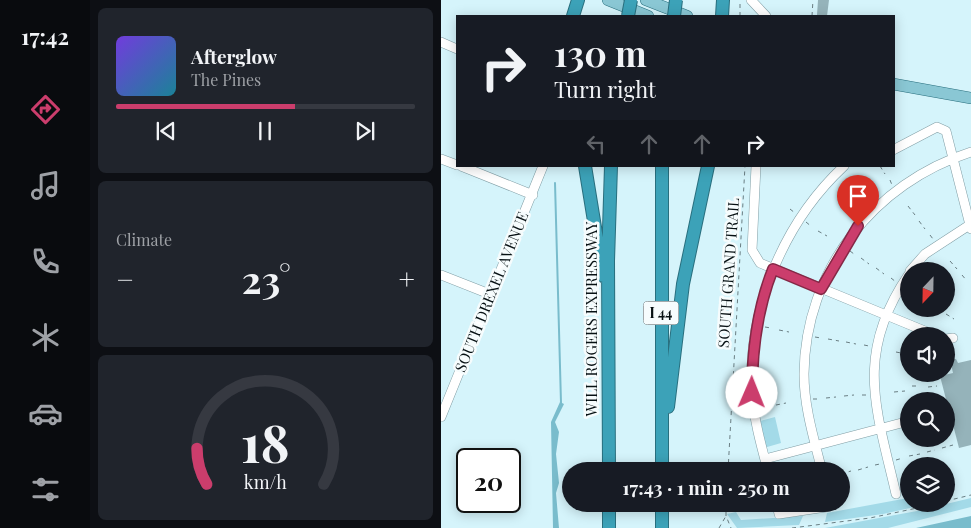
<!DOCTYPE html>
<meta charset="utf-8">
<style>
body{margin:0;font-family:"Playfair Display",serif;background:#20242c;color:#f1f3f6;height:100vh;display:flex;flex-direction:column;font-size:19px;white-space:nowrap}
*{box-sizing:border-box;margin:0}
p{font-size:16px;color:#9ea1a6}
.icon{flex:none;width:28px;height:28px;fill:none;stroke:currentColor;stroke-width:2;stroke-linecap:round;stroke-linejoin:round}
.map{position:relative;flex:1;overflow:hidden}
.panel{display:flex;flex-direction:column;gap:8px;padding:8px;background:#0d0f14;width:351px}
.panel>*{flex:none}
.hud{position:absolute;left:15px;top:15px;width:439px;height:152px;border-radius:0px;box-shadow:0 2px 12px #0003;background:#171b24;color:#f1f3f6;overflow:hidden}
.needle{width:32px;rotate:202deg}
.fabs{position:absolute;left:459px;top:262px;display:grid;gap:10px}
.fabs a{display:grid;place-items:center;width:55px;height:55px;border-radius:50%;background:#171b24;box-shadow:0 2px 12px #0003;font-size:25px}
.speed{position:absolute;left:15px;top:448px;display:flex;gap:10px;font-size:25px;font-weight:700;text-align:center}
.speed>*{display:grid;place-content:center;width:65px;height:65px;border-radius:50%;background:#171b24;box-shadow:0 2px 12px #0003;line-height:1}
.speed .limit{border:2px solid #111;border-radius:8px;background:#fff;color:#111}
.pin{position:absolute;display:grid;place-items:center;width:42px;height:42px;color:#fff;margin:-51px -21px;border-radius:50% 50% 50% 0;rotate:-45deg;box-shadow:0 0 5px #0007}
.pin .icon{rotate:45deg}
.me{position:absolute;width:55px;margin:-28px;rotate:1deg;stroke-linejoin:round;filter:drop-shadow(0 0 4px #0008)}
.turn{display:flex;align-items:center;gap:18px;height:105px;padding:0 15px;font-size:22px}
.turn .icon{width:65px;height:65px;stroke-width:2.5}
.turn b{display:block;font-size:35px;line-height:42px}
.lanes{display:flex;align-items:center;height:48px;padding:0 15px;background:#0003;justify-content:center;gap:25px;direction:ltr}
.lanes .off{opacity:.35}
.big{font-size:38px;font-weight:700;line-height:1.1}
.panel .widget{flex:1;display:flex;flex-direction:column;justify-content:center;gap:8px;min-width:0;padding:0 18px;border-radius:8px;background:#20242c}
.panel .dial{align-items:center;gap:0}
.dial svg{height:130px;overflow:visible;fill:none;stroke:#363941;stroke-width:7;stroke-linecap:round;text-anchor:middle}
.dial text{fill:#f1f3f6;stroke:none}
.song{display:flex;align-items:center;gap:15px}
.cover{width:60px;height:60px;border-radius:8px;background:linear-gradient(135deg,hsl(260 70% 55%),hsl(190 70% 35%))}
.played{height:5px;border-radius:2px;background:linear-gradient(90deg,#cb3d6c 60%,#363941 60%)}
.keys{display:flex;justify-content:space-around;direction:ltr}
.heat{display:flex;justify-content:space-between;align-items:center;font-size:28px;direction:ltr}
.trip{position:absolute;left:121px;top:462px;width:288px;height:50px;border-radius:25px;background:#171b24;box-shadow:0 2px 12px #0003;font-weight:700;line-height:50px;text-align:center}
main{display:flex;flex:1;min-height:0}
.tab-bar{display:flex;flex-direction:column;width:90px;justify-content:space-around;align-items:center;background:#090b0e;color:#9ea1a6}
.tab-bar .icon{width:35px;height:35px}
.tab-bar .on{color:#cb3d6c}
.tab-bar b{font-size:22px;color:#f1f3f6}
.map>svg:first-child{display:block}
.green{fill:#a3dae8}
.water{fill:#79bccc}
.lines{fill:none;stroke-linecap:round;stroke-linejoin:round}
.stream{stroke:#79bccc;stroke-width:2}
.building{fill:#95b3ba}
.minor-casing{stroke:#829fa6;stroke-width:10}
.major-casing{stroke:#296f7e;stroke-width:12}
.highway-casing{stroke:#296f7e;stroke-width:14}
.path{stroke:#6a7e83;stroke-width:1;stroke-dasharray:4 4;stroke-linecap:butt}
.minor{stroke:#fff;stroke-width:9}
.major{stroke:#8ac7d4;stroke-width:11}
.highway{stroke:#3ca2b8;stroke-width:12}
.highway-bridge-casing{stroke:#296f7e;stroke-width:14;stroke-linecap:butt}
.highway-bridge{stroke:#3ca2b8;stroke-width:12}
.route-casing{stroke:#842846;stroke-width:12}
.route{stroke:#cb3d6c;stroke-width:9}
.labels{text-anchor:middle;stroke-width:5;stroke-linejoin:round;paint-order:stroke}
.shield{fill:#f6fcfd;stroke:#4e5759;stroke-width:1}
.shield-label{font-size:14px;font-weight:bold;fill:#061013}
.street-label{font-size:15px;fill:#061013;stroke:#f6fcfd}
</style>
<main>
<nav class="tab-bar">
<b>17:42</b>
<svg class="icon on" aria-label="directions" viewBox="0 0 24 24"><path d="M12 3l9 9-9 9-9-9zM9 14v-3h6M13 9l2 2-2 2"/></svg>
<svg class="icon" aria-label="music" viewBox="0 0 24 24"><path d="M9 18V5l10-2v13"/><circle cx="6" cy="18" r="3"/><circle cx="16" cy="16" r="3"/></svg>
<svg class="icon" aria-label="phone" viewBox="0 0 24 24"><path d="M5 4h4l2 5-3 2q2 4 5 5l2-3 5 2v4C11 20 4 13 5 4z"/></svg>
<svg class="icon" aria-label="climate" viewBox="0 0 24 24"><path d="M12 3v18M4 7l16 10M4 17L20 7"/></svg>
<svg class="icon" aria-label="car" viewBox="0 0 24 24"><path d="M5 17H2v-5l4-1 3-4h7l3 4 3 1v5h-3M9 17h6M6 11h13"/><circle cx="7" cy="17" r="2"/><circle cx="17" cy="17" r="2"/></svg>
<svg class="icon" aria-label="filters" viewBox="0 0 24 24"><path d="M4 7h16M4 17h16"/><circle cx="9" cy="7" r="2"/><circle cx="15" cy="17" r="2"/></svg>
</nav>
<section class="panel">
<div class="widget">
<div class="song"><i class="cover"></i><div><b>Afterglow</b><p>The Pines</p></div></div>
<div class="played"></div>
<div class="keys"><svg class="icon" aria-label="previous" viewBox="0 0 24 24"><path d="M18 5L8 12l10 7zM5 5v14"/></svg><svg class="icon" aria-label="pause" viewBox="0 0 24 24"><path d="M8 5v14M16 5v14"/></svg><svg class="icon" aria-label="next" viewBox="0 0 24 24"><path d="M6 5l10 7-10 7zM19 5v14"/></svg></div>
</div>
<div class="widget"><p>Climate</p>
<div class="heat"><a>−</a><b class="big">23°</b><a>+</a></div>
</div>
<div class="widget dial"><svg viewBox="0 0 100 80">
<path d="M14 69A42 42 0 1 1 86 69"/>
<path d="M14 69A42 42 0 0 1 8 47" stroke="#cb3d6c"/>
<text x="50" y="56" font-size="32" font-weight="700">18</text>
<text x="50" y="72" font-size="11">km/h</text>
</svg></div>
</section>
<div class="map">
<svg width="530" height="528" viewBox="0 0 530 528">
<rect width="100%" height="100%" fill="#d5f4fb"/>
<path class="green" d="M 334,417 L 340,443 L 319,449 L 312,423 Z
M 467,498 L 468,504 L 487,504 L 442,514 L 384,522 L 386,513 Z
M 530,498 L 530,507 L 447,528 L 384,528 L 476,511 Z
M 295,512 L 300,520 L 362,516 L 358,525 L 296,528 L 286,514 Z"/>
<path class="water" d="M 119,402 L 123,404 L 114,422 L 118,432 L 115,454 L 118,483 L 115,493 L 118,528 L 112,528 L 110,422 Z
M 530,516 L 530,528 L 475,528 Z"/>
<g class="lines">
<path class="stream" d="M 114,183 L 120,403"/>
</g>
<path class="building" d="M 377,0 L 388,0 L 386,16 L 376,15 Z
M 515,359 L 517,363 L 530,360 L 530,445 L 518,448 L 510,417 L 507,417 L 505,407 L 507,407 L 499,376 L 512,373 L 509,360 Z"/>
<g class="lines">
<defs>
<path id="minor" d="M 310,0 L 325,16
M 0,42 L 16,49
M 452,150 L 496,127 L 505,131 L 530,229
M 0,159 L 16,165
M 20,166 L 92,195
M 315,166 L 311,250 L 319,263 L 496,336
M 469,271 L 484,254 L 530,224
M 0,275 L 51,295
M 505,339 L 512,338
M 0,417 L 102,166
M 324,459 L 468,421
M 327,471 C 320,445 313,420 311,393 C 306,310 342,223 403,166
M 381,471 C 373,439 363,407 363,374 C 364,270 433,183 530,152
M 455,494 C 435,408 413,354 468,274
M 336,504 L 338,514 L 385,507 L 387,504"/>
<path id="major" d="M 167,0 L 207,16
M 205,0 L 246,16
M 452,84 L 530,98"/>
<path id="highway" d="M 132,16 L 137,0
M 281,16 L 282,0
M 144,166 L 162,276
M 227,407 L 242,284 L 267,166
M 168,471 L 167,261 L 170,166
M 221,471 L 221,166
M 168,504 L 168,528
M 221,528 L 221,504"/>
</defs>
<use href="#minor" class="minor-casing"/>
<use href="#major" class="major-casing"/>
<use href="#highway" class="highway-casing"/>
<path class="path" d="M 299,16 L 299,0
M 371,16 L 372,0
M 439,166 L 444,174
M 449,180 L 451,185
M 467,206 L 474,215
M 349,209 L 354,213
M 478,221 L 484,229
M 365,222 L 371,227
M 377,231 L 386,236
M 489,235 L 492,239
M 409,251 L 413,254
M 420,258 L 428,264
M 509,261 L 516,269
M 435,268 L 443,274
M 521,275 L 526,281
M 450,278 L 455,282
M 496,309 L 499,311
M 505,314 L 513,319
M 324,327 L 330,328
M 338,330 L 348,332
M 374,337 L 380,338
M 387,339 L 398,341
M 405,342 L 415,344
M 423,345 L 428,346
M 455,352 L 465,354
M 471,386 L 479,386
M 487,387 L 496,386
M 453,392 L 464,391
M 421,395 L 427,395
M 403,396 L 413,395
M 385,398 L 395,397
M 372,399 L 378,399
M 335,405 L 345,403
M 321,406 L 328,405
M 501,448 L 512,445
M 486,452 L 494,450
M 468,456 L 479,454
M 455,460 L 462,458
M 434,465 L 439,464
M 417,470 L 427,467
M 287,471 L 304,166
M 400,474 L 410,471
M 505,501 L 530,495
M 285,504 L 285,516 L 290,528
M 278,528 L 285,516
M 351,528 L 429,518 L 495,504"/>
<use href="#minor" class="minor"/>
<use href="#major" class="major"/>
<use href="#highway" class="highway"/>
<defs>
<path id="highway-bridge" d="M 187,16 L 190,0
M 233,16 L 235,0"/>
</defs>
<use href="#highway-bridge" class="highway-bridge-casing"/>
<use href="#highway-bridge" class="highway-bridge"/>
</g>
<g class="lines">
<defs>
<path id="route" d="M 311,393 C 311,351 316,309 332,269 L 380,289 L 417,226"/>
</defs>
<use href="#route" class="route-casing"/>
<use href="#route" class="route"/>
</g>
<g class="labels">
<rect class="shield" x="202.5" y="301.5" width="35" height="23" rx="4"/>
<g class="shield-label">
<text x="220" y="318">I 44</text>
</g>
<g class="street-label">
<text transform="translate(288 273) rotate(-86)" y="5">SOUTH GRAND TRAIL</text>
<text transform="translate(51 292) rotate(-68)" y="5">SOUTH DREXEL AVENUE</text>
<text transform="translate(151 319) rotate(-90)" y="5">WILL ROGERS EXPRESSWAY</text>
</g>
</g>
</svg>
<div class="fabs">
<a><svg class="needle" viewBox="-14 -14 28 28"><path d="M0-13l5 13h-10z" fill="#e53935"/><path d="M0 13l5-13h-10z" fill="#9ea1a6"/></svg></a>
<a><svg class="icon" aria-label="sound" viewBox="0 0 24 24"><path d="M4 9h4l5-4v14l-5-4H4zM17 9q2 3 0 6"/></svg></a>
<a><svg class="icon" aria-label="search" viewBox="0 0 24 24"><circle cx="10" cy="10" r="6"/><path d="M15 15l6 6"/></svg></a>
<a><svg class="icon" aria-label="layers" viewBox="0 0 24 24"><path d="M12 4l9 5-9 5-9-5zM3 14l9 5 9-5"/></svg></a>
</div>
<div class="speed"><div class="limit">20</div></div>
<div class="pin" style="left:417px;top:226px;background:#d93025"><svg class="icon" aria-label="arrive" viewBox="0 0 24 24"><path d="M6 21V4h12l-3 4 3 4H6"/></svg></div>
<svg class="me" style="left:311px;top:393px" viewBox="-20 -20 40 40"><circle r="19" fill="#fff"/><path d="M0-13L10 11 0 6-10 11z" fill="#cb3d6c"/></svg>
<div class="trip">17:43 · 1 min · 250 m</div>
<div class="hud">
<div class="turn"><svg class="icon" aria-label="right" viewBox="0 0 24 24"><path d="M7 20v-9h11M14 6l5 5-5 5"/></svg><div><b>130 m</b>Turn right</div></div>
<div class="lanes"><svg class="icon off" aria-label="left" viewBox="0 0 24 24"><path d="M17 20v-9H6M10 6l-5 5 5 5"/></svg><svg class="icon off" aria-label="ahead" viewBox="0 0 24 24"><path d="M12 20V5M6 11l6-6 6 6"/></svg><svg class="icon off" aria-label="ahead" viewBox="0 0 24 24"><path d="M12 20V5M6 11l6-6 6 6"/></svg><svg class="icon" aria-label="right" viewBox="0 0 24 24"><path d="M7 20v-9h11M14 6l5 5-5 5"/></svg></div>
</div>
</div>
</main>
